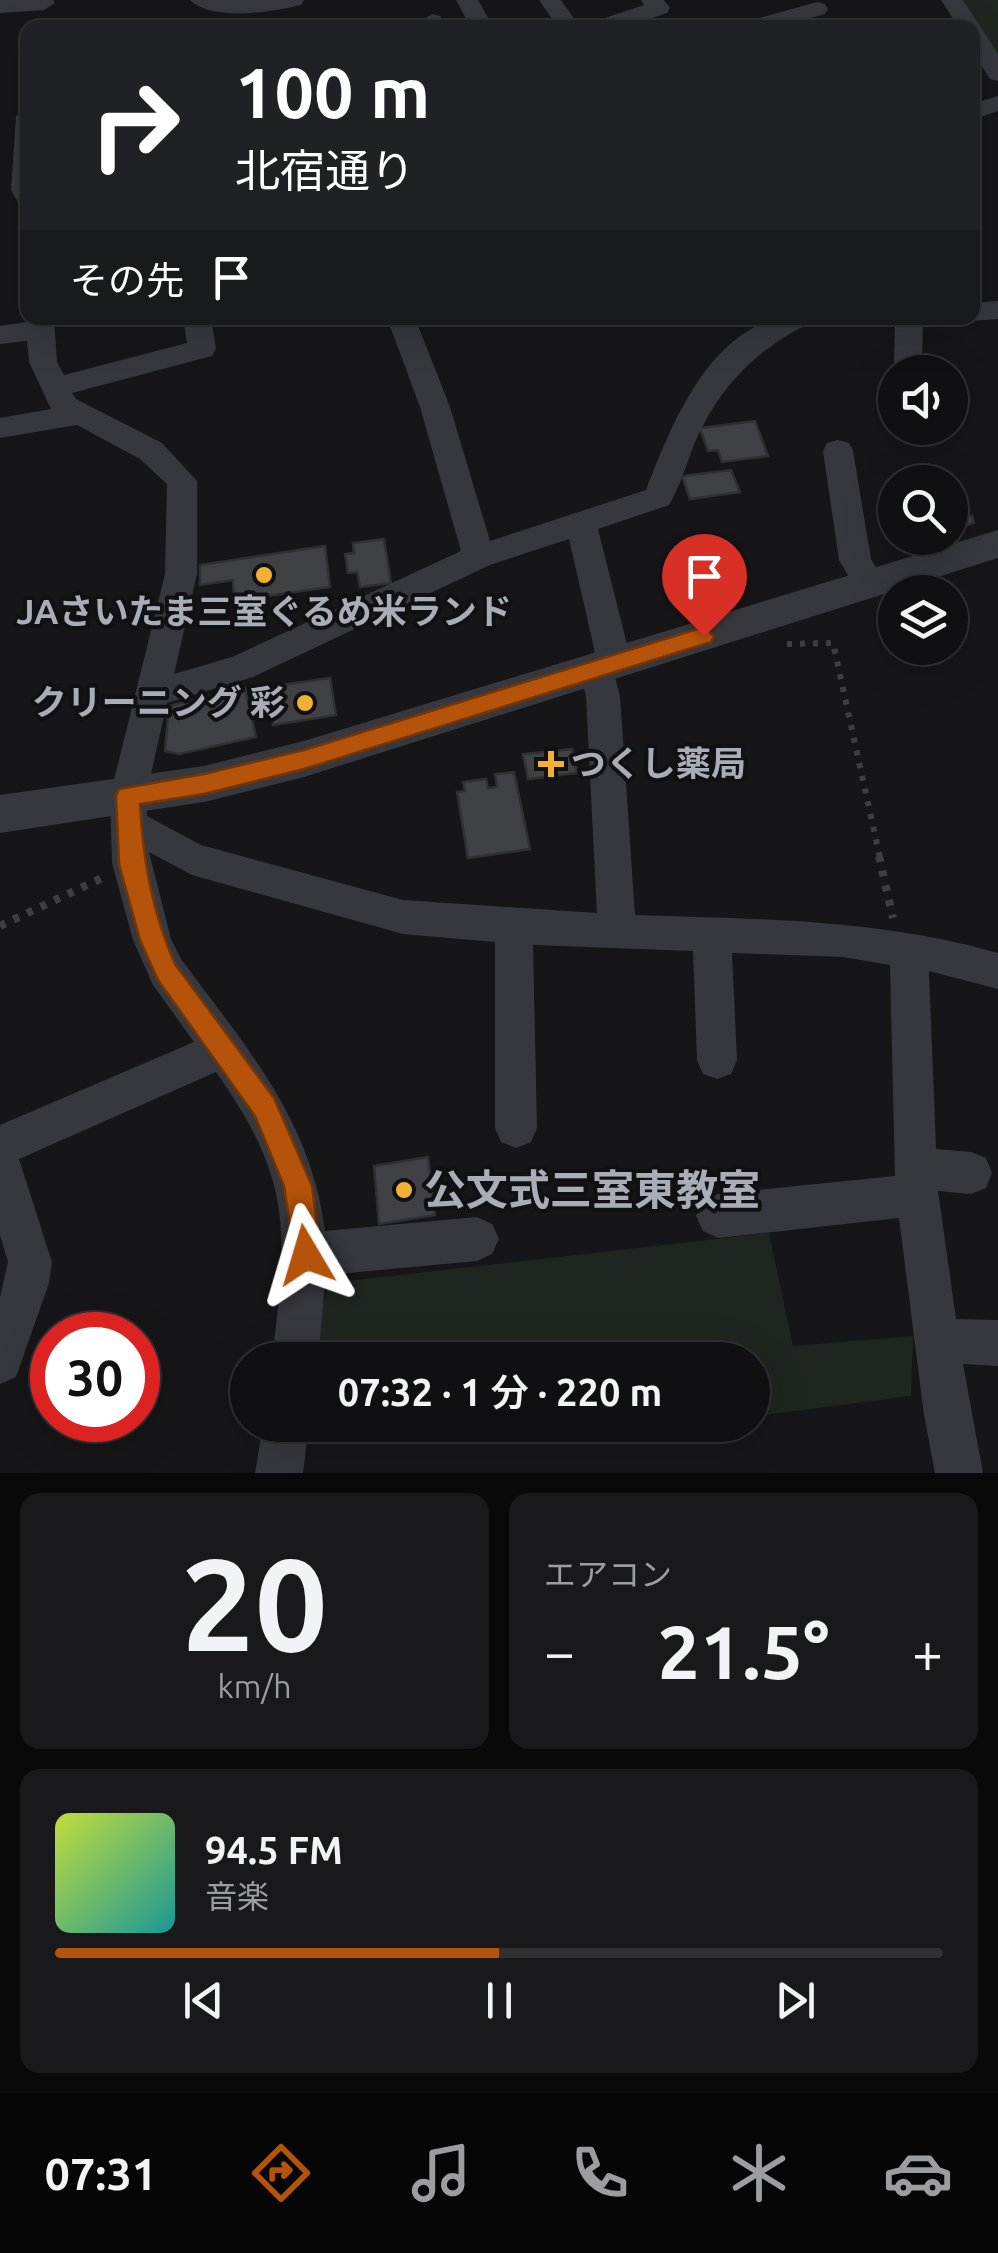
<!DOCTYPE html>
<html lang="ja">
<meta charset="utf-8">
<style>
body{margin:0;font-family:Ubuntu,"Noto Sans JP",sans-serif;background:#19191b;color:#f1f3f6;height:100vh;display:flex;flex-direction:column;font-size:38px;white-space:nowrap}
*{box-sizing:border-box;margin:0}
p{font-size:32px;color:#9c9d9f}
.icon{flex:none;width:55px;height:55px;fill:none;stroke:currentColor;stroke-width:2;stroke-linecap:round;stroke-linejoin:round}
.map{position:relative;height:1473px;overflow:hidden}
.drawer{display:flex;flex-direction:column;gap:20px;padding:20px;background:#09090a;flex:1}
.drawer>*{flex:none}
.guide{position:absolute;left:20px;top:20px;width:960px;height:305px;border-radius:20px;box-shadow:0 10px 40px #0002,0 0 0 2px #303032;background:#202124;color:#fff;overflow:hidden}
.controls{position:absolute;left:878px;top:355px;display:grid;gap:20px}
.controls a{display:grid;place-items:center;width:90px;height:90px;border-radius:50%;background:#101012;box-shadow:0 10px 40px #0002,0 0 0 2px #303032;font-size:50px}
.speed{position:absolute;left:30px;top:1312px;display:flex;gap:20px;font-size:50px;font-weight:700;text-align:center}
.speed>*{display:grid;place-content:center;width:130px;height:130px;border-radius:50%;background:#101012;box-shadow:0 10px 40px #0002,0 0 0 2px #303032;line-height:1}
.speed .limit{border:15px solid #d22;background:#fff;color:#111}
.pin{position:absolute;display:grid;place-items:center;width:85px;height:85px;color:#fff;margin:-102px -42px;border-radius:50% 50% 50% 0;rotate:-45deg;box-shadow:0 0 10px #0007}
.pin .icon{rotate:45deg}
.me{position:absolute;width:110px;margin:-55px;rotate:353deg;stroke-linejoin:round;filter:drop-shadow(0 0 8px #0008)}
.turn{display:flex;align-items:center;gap:35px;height:210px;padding:0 50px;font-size:45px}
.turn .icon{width:130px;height:130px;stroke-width:2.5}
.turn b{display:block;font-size:70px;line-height:85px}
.then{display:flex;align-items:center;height:95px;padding:0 50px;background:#0003;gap:20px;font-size:38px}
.big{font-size:75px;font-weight:600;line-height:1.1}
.drawer .card{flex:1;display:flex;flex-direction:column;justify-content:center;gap:15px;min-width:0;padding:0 35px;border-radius:20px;background:#19191b}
.drawer .dial{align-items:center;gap:0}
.dial b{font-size:130px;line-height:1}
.song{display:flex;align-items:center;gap:30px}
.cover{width:120px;height:120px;border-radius:15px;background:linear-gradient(135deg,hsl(70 70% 55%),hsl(180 70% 35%))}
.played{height:10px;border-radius:5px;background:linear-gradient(90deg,#b45309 50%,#303032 50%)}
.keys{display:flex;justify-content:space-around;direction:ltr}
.heat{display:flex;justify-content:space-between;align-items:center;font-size:55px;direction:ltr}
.drawer .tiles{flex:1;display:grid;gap:20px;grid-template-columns:1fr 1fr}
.card:last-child{grid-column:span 2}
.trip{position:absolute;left:230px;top:1342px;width:540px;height:100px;border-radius:50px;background:#101012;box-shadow:0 10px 40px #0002,0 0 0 2px #303032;font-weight:600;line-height:100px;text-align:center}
.dock{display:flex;height:160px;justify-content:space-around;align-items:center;background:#060607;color:#9c9d9f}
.dock .icon{width:70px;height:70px}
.dock .selected{color:#b45309}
.dock b{font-size:45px;color:#f1f3f6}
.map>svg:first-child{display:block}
.green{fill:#1e261f}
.building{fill:#404145;stroke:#303034;stroke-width:2.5}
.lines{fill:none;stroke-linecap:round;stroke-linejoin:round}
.path-far1{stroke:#3d3f44;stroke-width:6;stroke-dasharray:5 8;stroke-linecap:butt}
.path{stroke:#3d3f44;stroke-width:8;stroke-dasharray:6 9;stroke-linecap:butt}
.minor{fill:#37383d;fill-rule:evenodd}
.tertiary{fill:#37383d;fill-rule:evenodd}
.route{fill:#b45309;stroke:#753606;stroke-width:2.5}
.poi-dot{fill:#f2b134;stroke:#111113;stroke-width:4}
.labels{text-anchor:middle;stroke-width:8;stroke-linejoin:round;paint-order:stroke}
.poi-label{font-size:35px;font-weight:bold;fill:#a8adb8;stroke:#111113}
.near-poi-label{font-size:42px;font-weight:bold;fill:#a8adb8;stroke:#111113;text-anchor:start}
</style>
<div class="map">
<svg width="998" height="1473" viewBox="0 0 998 1473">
<rect width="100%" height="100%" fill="#161618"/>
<path class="green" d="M 962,0 L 998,0 L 998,59 Z
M 769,1233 L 793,1346 L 913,1336 L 911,1396 L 757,1416 L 752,1360 C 714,1360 675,1355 637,1360 L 308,1360 L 329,1283 Z"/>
<path class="building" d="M 755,421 L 768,456 L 722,462 L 718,450 L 708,451 L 700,428 Z
M 731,470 L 740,492 L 690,499 L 682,476 Z
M 950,514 L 972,516 L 974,523 L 950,530 Z
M 384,539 L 391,583 L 360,587 L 357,572 L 348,573 L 345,554 L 354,553 L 353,543 Z
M 325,546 L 330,587 L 234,601 L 233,580 L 200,585 L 200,565 Z
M 330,678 L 336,715 L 273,725 L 268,687 Z
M 245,688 L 256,737 L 179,754 L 165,751 L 169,706 Z
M 572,749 L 577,773 L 528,779 L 523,754 Z
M 514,772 L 530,849 L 468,858 L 457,792 L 465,791 L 463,782 L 486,779 L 488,788 L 497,787 L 495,774 Z
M 428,1157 L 435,1215 L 379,1224 L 374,1166 Z"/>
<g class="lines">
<path class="path-far1" d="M 787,644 L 833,643 L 880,858"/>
<path class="path" d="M 879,856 L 893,918
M 0,926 L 102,878"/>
<path class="minor" d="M 0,0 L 53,0 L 55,3 L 44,10 L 0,13 Z
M 190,0 L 304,0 L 301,5 C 272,12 213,22 190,0 Z
M 456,0 L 478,0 L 494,28 L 471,28 Z
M 539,0 L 561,0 L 581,28 L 558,28 Z
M 641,0 L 664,0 L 670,8 L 667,13 L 622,28 L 587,28 L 590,23 L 644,5 Z
M 941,0 L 963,0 L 998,54 L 998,81 L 990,79 L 972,51 L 972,28 L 959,28 Z
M 817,2 L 825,4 L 828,9 L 825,14 L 776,28 L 738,28 L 741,23 Z
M 432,14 L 440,16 L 447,28 L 424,28 L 421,21 Z
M 998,96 L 998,111 L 972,120 L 972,104 Z
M 28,109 L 28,206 L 19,204 L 11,190 L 16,116 Z
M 998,301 L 998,319 L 972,321 L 962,318 L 972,318 L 972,303 Z
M 28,316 L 54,318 L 57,362 L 64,375 L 187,343 L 183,318 L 211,318 L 216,349 L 212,356 L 72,393 L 76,399 L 162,443 L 197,481 L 197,574 L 174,674 L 232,657 L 461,551 L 420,407 L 387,318 L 415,318 L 450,407 L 490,541 L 646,490 C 670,429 703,342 773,319 C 784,315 800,318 812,318 L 808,324 C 755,351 721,385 696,440 C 687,461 681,485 669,505 L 598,529 L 632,664 L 627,673 L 615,677 L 620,696 L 635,915 C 758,919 879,919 998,953 L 998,989 L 929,971 L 936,1149 L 971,1152 L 986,1158 L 992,1173 L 986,1188 L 971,1194 L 938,1191 L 956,1319 L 998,1320 L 998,1366 L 963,1364 L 983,1473 L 935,1473 L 924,1415 L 899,1218 L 718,1238 L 703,1231 L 696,1216 L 703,1201 L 718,1194 L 895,1176 L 890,965 L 843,957 L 732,953 L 737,1060 L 731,1074 L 717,1079 L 703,1074 L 697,1060 L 693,951 L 533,945 L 537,1128 L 531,1142 L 516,1148 L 501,1142 L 495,1128 L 495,942 L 403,934 L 192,875 L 149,852 L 171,939 L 181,959 C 246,1047 311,1119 325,1231 L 477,1217 L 492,1224 L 499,1239 L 492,1254 L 477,1261 L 326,1275 L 318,1360 L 272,1360 C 287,1233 294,1182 216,1072 L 19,1159 L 52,1262 L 49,1283 L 16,1377 L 0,1384 L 0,1297 L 8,1262 L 0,1235 L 0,1125 L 194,1042 L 153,985 L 133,940 L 112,863 L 110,796 L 165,574 L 167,484 L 140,459 L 77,425 L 0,438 L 0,418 L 51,409 L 29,362 L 27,341 L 0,344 L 0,326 L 26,322 ZM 569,539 L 596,657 L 584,661 L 579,670 L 586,696 L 597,913 L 403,900 L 201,845 L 147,816 L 146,796 L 167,703 L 253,677 L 490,565 Z
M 895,318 L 923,318 L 922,363 L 918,370 L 898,370 L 894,363 Z
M 838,440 L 849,443 L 853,451 L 871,559 L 886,585 L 881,594 L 870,597 L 859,594 L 839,560 L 823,451 L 827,443 Z
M 263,1425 L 309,1425 L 303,1473 L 255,1473 Z"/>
<path class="tertiary" d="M 998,530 L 998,558 L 304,777 L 204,802 L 0,833 L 0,795 L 204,766 L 304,741 Z"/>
</g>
<path class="route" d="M 704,627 L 714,636 L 711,642 L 304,769 L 204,794 L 140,804 C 143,860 152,912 175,964 L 274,1098 L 312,1186 L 321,1255 L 317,1265 L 306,1269 L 296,1265 L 284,1186 L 255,1116 L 158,980 L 140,940 L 119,864 L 116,796 L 119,789 L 204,774 L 304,750 Z"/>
<g class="poi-dot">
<circle cx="264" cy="575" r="10"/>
<circle cx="305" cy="703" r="10"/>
<path d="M546 749h10v10h10v10h-10v10h-10v-10h-10v-10h10z"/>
<circle cx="404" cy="1190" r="10"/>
</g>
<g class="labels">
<g class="poi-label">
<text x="264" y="624">JAさいたま三室ぐるめ米ランド</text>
<text x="285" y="715" text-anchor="end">クリーニング 彩</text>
<text x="571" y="776" text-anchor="start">つくし薬局</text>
</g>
<g class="near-poi-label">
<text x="424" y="1205">公文式三室東教室</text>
</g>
</g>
</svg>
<div class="controls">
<a><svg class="icon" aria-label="sound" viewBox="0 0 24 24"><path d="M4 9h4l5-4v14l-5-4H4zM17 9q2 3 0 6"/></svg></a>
<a><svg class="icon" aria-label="search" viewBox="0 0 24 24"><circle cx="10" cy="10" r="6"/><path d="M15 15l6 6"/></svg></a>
<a><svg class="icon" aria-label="layers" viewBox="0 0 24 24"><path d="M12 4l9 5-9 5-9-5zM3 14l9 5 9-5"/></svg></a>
</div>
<div class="speed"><div class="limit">30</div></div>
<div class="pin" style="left:704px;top:636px;background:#d93025"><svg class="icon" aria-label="arrive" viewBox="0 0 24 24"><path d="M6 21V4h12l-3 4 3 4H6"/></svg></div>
<svg class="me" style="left:306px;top:1255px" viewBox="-20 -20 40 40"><path d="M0-17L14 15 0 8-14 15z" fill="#b45309" stroke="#fff" stroke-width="4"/></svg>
<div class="trip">07:32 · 1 分 · 220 m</div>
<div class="guide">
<div class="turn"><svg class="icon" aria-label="right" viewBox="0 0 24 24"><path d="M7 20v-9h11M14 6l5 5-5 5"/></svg><div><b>100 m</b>北宿通り</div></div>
<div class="then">その先<svg class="icon" aria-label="arrive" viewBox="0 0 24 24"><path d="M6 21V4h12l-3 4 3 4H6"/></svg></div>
</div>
</div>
<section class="drawer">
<div class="tiles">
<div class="card dial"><b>20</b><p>km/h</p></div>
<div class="card"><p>エアコン</p>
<div class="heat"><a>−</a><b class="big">21.5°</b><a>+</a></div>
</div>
<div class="card">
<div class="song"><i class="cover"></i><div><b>94.5 FM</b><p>音楽</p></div></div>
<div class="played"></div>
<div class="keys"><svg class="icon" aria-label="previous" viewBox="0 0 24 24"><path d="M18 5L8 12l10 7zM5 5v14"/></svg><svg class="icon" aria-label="pause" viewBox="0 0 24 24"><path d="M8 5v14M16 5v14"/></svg><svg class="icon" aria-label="next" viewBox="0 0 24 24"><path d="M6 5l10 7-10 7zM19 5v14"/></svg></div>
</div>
</div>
</section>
<nav class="dock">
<b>07:31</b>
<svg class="icon selected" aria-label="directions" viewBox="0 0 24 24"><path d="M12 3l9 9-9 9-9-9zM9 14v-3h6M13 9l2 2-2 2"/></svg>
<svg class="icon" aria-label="music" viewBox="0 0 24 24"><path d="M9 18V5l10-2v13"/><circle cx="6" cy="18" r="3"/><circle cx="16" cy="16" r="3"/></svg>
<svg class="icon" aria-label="phone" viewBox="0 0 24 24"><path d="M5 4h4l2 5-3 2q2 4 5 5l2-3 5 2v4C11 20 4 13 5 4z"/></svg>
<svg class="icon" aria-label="climate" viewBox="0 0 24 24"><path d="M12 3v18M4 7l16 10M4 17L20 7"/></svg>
<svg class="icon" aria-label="car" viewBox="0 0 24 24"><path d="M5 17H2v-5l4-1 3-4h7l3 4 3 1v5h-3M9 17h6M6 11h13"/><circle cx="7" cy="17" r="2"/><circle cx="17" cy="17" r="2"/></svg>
</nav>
